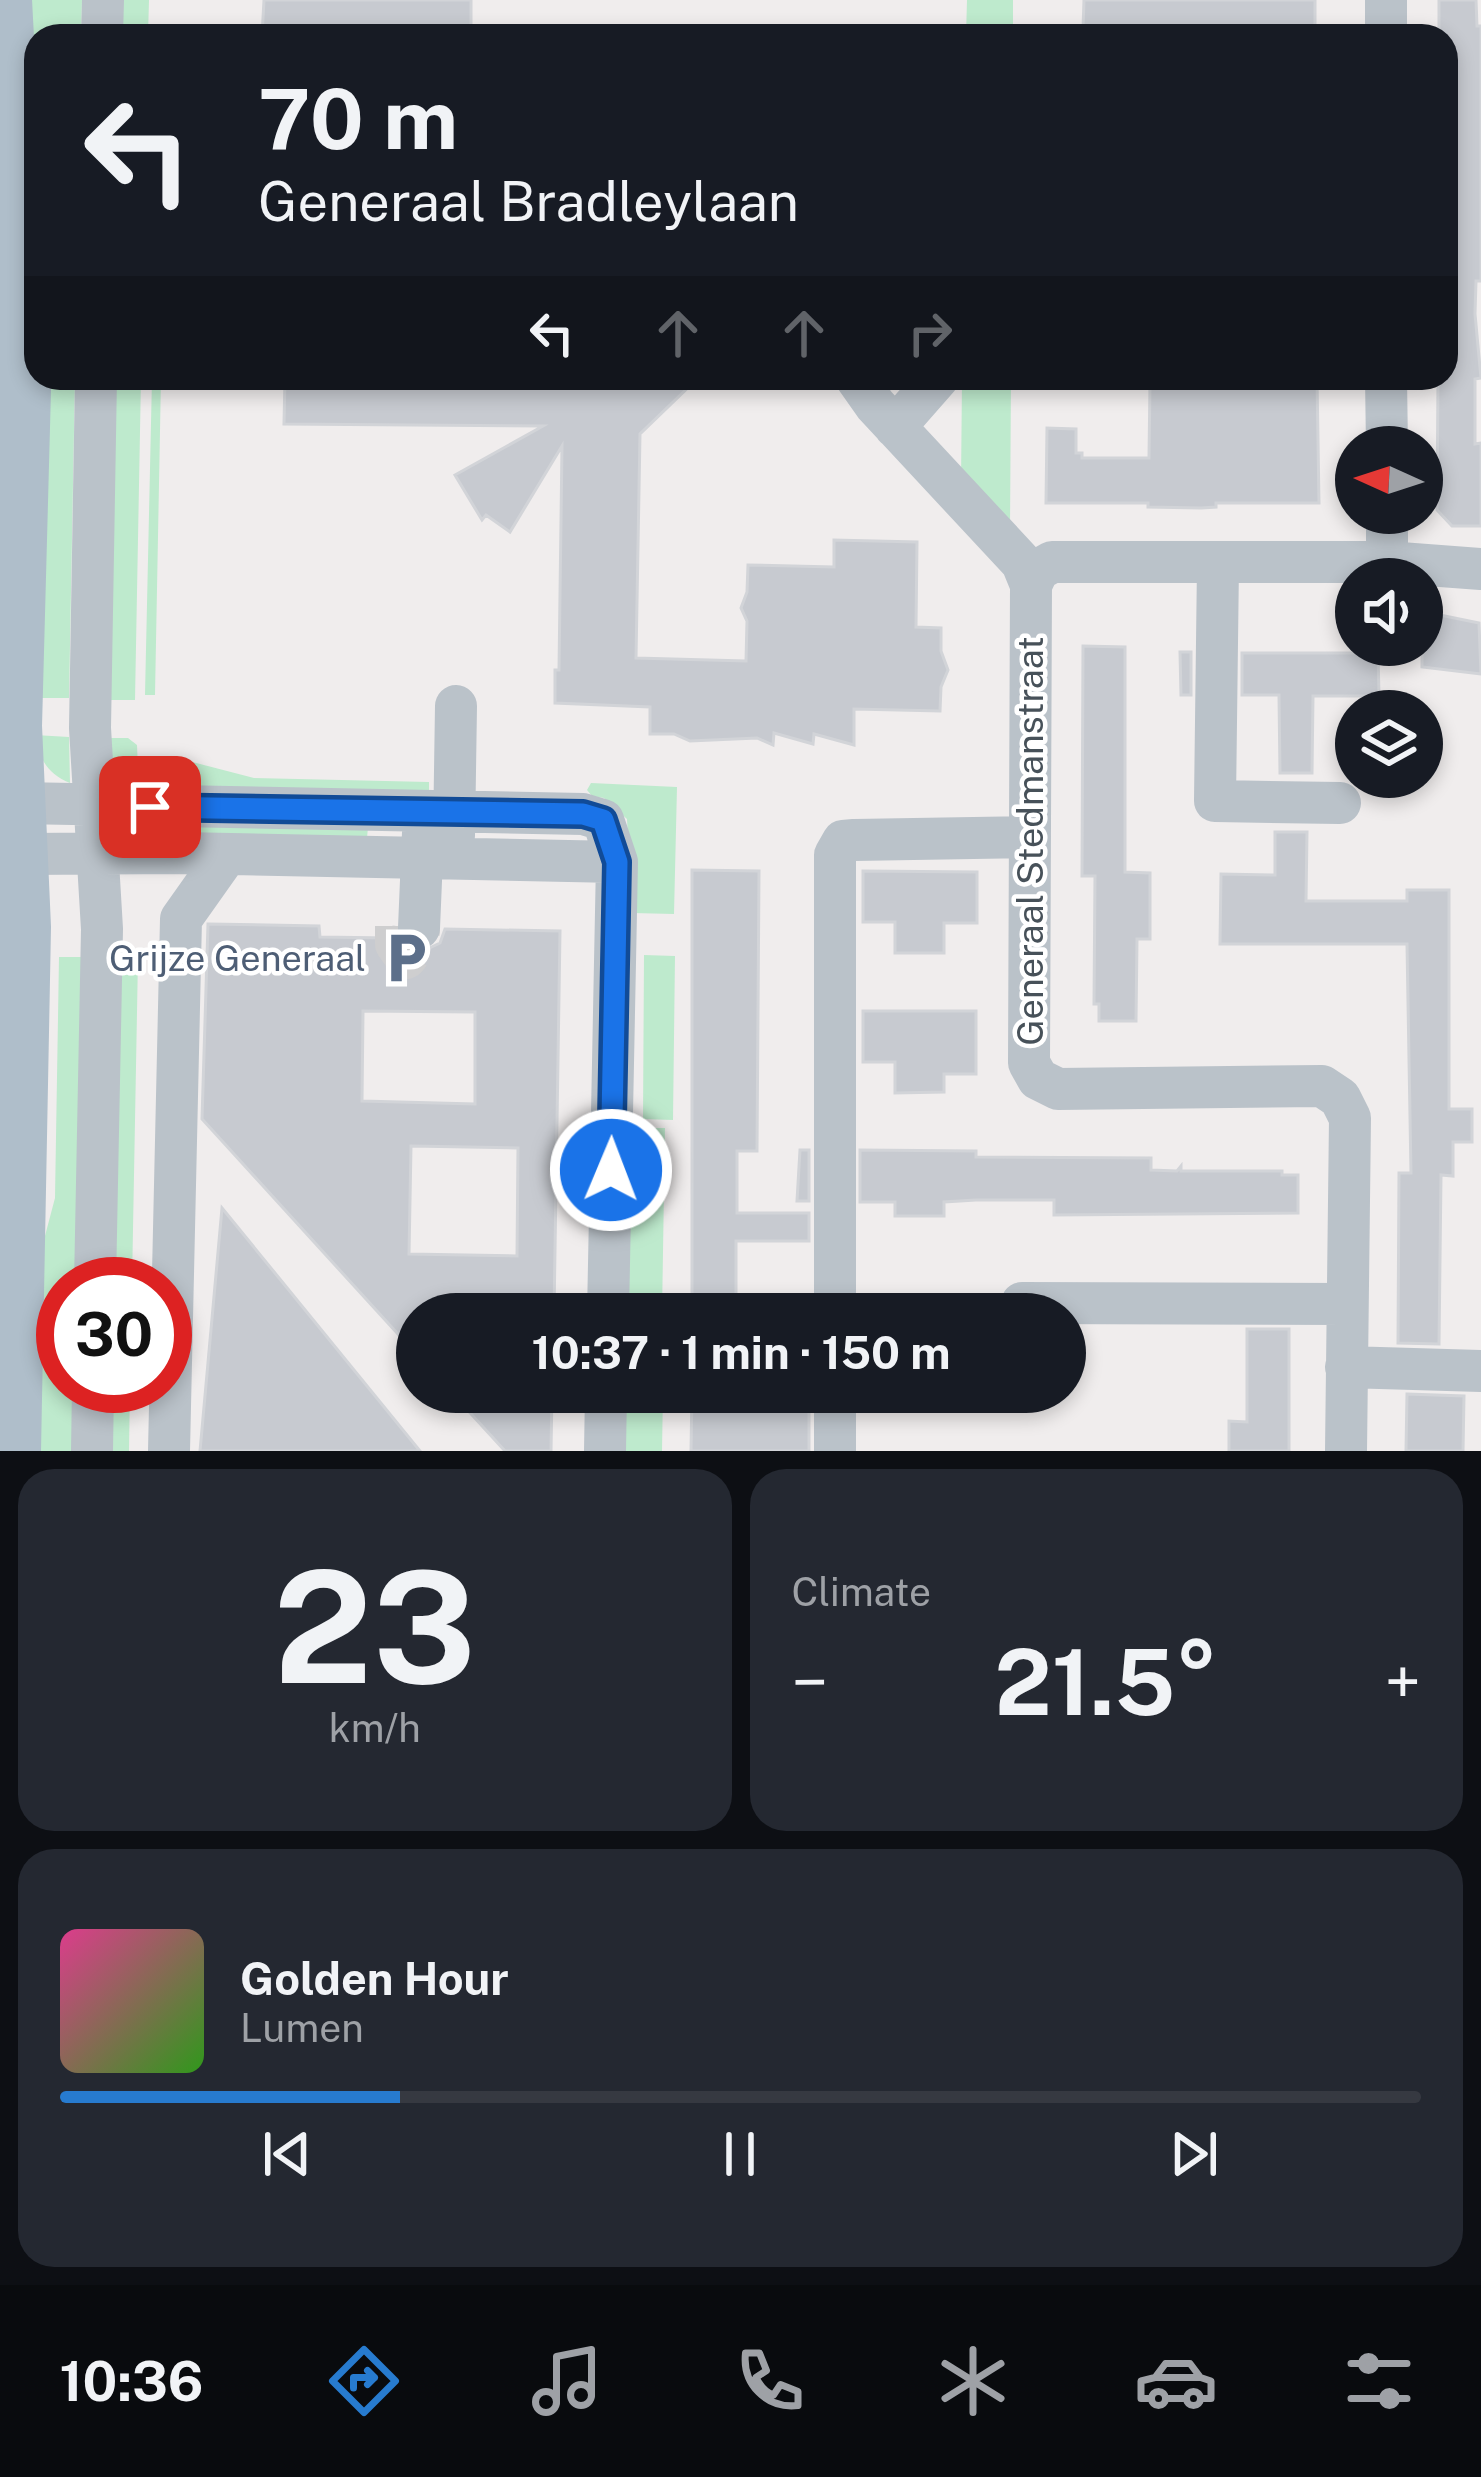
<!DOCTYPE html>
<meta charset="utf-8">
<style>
body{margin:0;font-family:"Public Sans",sans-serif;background:#242831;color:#f1f3f6;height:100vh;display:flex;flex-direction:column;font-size:45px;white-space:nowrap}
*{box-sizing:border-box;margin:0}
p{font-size:39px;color:#9ea1a6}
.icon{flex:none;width:66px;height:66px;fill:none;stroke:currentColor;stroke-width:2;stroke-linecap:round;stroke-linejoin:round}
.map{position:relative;height:1451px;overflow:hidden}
.side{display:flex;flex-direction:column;gap:18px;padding:18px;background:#0d0f14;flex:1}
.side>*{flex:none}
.banner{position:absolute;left:24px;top:24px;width:1434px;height:366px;border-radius:36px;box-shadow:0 6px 18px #0003;background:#171b24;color:#f1f3f6;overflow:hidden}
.needle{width:78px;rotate:273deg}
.buttons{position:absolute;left:1335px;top:426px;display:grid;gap:24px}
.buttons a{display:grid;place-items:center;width:108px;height:108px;border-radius:50%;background:#171b24;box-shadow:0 6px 18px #0003;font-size:60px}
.speed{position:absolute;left:36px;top:1257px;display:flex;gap:24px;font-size:60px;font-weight:700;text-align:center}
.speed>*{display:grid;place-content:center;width:156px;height:156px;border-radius:50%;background:#171b24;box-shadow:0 6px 18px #0003;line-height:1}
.speed .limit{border:18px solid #d22;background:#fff;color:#111}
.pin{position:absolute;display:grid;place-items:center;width:102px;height:102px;color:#fff;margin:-51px;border-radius:24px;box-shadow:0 6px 18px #0006}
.me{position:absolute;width:132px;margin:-66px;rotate:1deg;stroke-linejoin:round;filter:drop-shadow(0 0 9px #0008)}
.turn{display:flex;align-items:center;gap:42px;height:252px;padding:0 36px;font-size:54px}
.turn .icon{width:156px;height:156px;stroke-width:2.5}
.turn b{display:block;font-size:84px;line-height:102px}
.lanes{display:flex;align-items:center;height:114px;padding:0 36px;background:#0003;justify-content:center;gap:60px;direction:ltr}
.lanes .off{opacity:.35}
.big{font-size:90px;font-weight:700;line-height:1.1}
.side .tile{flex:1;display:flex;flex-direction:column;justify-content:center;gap:18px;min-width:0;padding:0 42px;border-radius:36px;background:#242831}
.side .dial{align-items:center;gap:0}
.dial b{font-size:156px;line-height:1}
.song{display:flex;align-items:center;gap:36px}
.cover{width:144px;height:144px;border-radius:18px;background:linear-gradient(135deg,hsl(330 70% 55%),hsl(110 70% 35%))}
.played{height:12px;border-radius:6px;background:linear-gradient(90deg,#277bcf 25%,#363941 25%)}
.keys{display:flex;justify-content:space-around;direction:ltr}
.heat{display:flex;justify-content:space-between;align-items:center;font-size:66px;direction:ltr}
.side .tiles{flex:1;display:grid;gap:18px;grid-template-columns:1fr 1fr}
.tile:last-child{grid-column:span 2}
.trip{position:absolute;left:396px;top:1293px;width:690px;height:120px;border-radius:60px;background:#171b24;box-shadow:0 6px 18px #0003;font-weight:700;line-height:120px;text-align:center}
.menu{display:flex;height:192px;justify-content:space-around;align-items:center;background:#090b0e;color:#9ea1a6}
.menu .icon{width:84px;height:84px}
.menu .on{color:#277bcf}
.menu b{font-size:54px;color:#f1f3f6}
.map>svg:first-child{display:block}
.green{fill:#beeacd}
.building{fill:#c7cad0;stroke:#d2d4d8;stroke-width:3;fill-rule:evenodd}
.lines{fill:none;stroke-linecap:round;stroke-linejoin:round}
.minor-tunnel{stroke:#cececf;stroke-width:42;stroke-dasharray:42 21;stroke-linecap:butt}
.minor{stroke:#bac2c9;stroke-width:42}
.major{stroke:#afbeca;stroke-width:54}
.route-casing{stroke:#114b97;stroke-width:30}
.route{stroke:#1a73e8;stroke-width:21}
.labels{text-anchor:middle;stroke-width:9;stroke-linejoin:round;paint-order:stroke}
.street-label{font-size:36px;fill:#475159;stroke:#fff}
.service-label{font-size:36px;fill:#4e5e75;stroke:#fff;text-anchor:end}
</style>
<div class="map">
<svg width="1481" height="1451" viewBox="0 0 1481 1451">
<rect width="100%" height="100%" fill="#f0eded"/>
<path class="green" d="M 27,0 L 82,0 L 81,36 L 36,36 L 36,87 Z
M 122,0 L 149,0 L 148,36 L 122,36 Z
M 967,0 L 1013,0 L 1013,36 L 966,36 Z
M 38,378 L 75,378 L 69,698 L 32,698 Z
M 116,378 L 141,378 L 135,700 L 110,700 Z
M 152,378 L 161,378 L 155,695 L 145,695 Z
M 962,378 L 1011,378 L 1010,529 L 961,483 Z
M 35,735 L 69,737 L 70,783 C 46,773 40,759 35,735 Z
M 109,738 L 128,738 L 137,745 L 139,791 L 111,790 Z
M 177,758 L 254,778 L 429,782 L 429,795 L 176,791 Z
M 591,783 L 677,787 L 674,914 L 632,913 L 627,819 L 604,798 L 592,796 L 587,790 Z
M 175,824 L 368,827 L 367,838 L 175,835 Z
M 644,955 L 675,956 L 673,1120 L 643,1119 Z
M 59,957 L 84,957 L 78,1284 L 63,1284 L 63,1386 L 76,1386 L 75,1451 L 33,1451 L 36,1270 L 55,1198 Z
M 120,957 L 138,958 L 132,1284 L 114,1284 Z
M 627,1128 L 665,1128 L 662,1314 L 624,1314 Z
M 112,1386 L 130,1386 L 129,1451 L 111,1451 Z
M 623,1392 L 663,1392 L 662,1451 L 622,1451 Z"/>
<path class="building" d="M 264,0 L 471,0 L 471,36 L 262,36 Z
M 1084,0 L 1315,0 L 1315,36 L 1272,36 L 1272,29 L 1083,29 Z
M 1439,0 L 1476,0 L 1477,26 L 1481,26 L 1481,281 L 1476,281 L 1475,314 L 1481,378 L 1475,379 L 1475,444 L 1481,443 L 1481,526 L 1452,526 L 1437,510 L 1438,378 L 1446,378 L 1446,36 L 1439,36 Z
M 285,378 L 698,378 L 640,434 L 636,658 L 746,661 L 747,621 L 741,608 L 747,592 L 748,565 L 834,567 L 834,540 L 917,542 L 916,627 L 941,628 L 941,651 L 948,670 L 941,687 L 940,711 L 854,709 L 854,745 L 814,734 L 813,744 L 774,733 L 773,745 L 757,738 L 690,741 L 674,734 L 650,734 L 650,707 L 555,703 L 555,670 L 559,670 L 562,446 L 510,532 L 486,515 L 482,520 L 455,475 L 543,426 L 284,424 Z
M 1272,378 L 1317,378 L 1319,503 L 1216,503 L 1216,507 L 1201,508 L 1148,507 L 1148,503 L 1046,503 L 1047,428 L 1076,429 L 1076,453 L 1082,453 L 1082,458 L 1149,458 L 1150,383 L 1272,384 Z
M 1435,614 L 1479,623 L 1481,674 L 1422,667 L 1422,616 L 1434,618 Z
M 1083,646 L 1125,647 L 1125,872 L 1150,873 L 1150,939 L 1137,939 L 1136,1021 L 1099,1021 L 1099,1004 L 1094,1004 L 1095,876 L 1082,876 Z
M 1180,652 L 1191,652 L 1191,695 L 1181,695 Z
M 1242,653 L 1378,653 L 1379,696 L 1313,696 L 1312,773 L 1280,773 L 1279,695 L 1242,695 Z
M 1275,832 L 1307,832 L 1306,901 L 1407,901 L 1407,890 L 1449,890 L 1449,1109 L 1472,1109 L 1472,1142 L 1453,1142 L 1453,1176 L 1441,1175 L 1439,1344 L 1398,1343 L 1399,1173 L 1411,1173 L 1407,944 L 1220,944 L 1221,874 L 1275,875 Z
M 692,870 L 759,871 L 757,1151 L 737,1151 L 737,1213 L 809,1213 L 809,1241 L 736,1241 L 736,1314 L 692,1314 Z
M 863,871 L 977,872 L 977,923 L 944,923 L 944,953 L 895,953 L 895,922 L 863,922 Z
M 208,924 L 319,926 L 320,937 L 390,938 L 394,926 L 396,939 L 404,949 L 419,953 L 440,943 L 445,929 L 560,931 L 554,1314 L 417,1314 L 417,1355 L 202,1119 ZM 363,1011 L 475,1012 L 475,1104 L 362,1101 ZM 411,1146 L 518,1148 L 517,1256 L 409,1254 Z
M 863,1011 L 976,1011 L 976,1074 L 944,1074 L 944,1092 L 895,1093 L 895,1062 L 863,1062 Z
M 800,1150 L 809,1150 L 809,1201 L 797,1201 Z
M 860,1150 L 976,1151 L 976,1157 L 1151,1158 L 1151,1170 L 1177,1171 L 1181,1166 L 1181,1171 L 1282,1171 L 1282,1175 L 1298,1175 L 1298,1213 L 1054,1215 L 1054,1200 L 976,1200 L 944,1202 L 944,1216 L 895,1216 L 895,1202 L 860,1202 Z
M 222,1208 L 420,1451 L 200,1451 Z
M 1247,1329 L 1289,1329 L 1289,1451 L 1229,1451 L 1229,1421 L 1247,1422 Z
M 451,1392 L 552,1392 L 551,1451 L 505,1451 Z
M 692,1392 L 809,1396 L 809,1451 L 691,1451 Z
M 1407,1394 L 1464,1396 L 1463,1451 L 1406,1451 Z"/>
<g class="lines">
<path class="minor-tunnel" d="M 396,926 L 396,944 L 406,958 L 418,943 L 419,928"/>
<path class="minor" d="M 102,36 L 103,0
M 1386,36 L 1386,0
M 856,378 L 875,405 L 1022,563 L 1031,585 L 1029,1063 L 1038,1079 L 1058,1089 L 1322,1086 L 1340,1098 L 1350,1118 L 1346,1451
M 1386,378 L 1387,447
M 895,427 L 938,378
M 1387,513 L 1387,562
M 1218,564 L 1215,801 L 1340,803
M 1031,585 L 1038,570 L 1052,562 L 1387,562 L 1481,569
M 20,803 L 583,814 L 603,820 L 617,862 L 608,1314
M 454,836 L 456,706
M 22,854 L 182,853 L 617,862
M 419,928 L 423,833
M 95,1284 L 102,929 L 90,728 L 96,378
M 1022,1303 L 1346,1304
M 835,1314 L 835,855 L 843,841 L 854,840 L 1030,837
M 1346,1367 L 1481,1371
M 835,1392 L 835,1451
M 92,1451 L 93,1386
M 169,1451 L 181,919 L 227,854
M 605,1451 L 606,1392"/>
<path class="major" d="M 5,0 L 14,171 L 27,278 L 15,726 L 24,927 L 14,1451"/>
</g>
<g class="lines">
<defs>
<path id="route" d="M 150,807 L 583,814 L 603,820 L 617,862 L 611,1170"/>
</defs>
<use href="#route" class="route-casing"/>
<use href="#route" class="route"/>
</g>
<defs>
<symbol id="parking-bare" viewBox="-9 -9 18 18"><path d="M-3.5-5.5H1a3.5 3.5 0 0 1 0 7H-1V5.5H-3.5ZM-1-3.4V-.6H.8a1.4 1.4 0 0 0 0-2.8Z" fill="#5c6f8a" stroke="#fff" stroke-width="2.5" paint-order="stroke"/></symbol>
</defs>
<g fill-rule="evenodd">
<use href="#parking-bare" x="368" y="920" width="76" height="76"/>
</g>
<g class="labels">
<g class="street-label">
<text transform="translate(1030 841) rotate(-90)" y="13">Generaal Stedmanstraat</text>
</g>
<g class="service-label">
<text x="366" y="971">Grijze Generaal</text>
</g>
</g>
</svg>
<div class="buttons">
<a><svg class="needle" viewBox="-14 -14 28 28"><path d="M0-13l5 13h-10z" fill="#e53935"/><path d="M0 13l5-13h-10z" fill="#9ea1a6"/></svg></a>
<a><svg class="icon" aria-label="sound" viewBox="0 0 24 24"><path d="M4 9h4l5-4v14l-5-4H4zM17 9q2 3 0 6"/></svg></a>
<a><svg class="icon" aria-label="layers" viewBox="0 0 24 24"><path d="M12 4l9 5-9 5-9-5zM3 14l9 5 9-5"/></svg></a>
</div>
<div class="speed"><div class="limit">30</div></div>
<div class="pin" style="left:150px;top:807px;background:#d93025"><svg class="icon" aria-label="arrive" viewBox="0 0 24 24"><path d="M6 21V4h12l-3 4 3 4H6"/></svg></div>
<svg class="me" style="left:611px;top:1170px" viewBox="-20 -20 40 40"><circle r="17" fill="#1a73e8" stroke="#fff" stroke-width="3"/><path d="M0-11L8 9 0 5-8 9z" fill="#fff"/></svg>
<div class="trip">10:37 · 1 min · 150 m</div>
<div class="banner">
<div class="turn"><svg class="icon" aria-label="left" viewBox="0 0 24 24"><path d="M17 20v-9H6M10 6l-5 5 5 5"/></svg><div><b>70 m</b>Generaal Bradleylaan</div></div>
<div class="lanes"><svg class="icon" aria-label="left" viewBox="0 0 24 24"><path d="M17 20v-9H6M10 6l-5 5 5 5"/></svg><svg class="icon off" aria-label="ahead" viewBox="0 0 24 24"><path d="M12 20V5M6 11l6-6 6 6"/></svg><svg class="icon off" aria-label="ahead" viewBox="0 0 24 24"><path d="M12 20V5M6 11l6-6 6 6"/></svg><svg class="icon off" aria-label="right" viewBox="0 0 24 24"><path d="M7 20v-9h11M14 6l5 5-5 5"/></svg></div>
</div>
</div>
<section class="side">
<div class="tiles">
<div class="tile dial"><b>23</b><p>km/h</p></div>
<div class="tile"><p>Climate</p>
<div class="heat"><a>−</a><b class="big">21.5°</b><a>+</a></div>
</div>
<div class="tile">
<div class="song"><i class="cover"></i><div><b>Golden Hour</b><p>Lumen</p></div></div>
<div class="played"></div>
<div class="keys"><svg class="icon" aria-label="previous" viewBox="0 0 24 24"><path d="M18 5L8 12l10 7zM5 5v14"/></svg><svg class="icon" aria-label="pause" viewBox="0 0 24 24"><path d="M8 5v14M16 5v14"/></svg><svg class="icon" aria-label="next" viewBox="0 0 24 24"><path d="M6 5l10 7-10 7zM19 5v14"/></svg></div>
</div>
</div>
</section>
<nav class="menu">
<b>10:36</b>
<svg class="icon on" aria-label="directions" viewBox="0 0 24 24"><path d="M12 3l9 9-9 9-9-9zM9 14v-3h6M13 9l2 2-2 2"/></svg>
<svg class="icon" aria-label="music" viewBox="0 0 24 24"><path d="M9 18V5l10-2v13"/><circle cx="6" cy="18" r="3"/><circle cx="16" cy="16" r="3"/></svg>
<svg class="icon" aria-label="phone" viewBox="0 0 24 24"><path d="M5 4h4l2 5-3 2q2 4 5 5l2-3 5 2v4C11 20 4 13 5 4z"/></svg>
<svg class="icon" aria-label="climate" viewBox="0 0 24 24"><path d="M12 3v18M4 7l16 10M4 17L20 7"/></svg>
<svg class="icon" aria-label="car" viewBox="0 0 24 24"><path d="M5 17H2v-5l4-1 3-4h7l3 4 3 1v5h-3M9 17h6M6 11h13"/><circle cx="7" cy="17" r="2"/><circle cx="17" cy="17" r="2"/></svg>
<svg class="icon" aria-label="filters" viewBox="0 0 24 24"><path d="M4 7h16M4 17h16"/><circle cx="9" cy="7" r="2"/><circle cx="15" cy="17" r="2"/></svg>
</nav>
